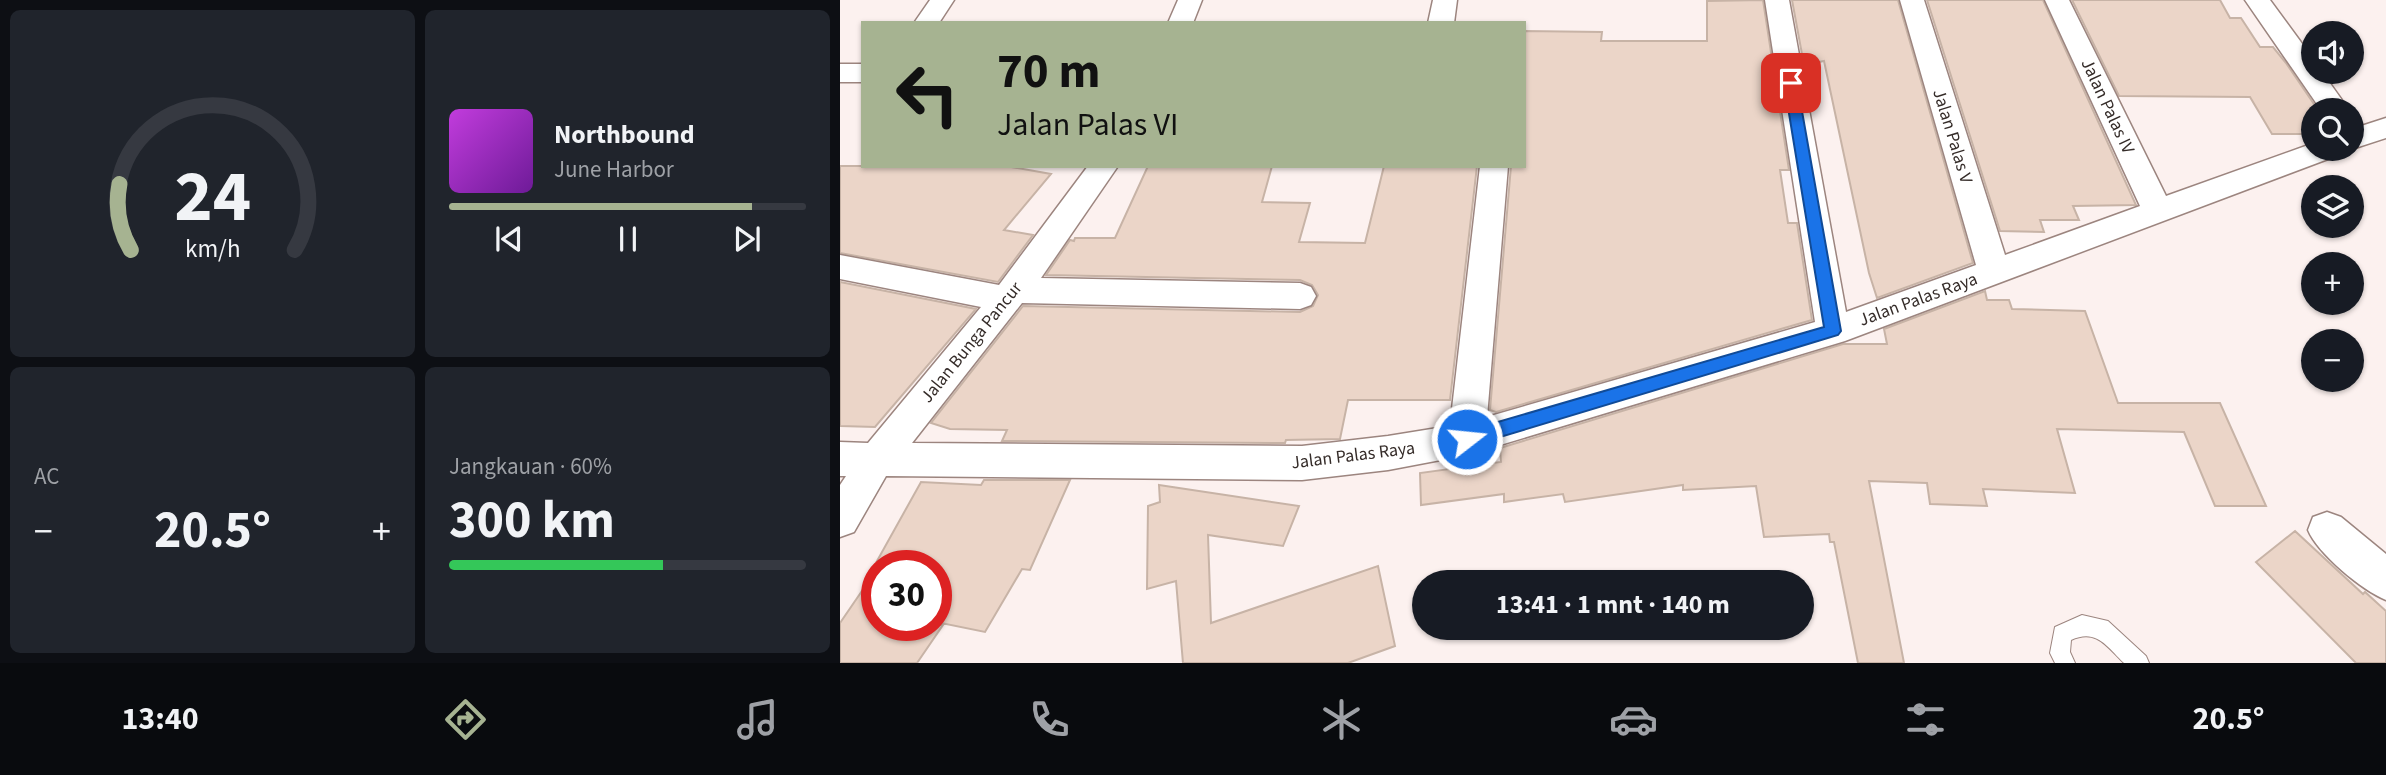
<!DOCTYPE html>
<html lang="id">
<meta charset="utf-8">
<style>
body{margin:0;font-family:"Source Sans 3",sans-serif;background:#20242c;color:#f1f3f6;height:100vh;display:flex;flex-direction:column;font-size:26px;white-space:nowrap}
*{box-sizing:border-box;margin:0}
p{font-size:23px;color:#9ea1a6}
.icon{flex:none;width:38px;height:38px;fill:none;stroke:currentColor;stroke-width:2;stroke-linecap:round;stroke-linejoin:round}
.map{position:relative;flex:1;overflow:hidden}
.sheet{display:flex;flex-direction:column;gap:10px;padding:10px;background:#0d0f14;width:840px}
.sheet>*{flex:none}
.hud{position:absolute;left:21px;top:21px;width:665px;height:147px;border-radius:0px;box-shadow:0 2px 5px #0004;background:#a6b391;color:#111;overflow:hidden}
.tools{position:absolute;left:1461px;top:21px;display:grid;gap:14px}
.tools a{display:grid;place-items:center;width:63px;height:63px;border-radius:50%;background:#171b24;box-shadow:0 2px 5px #0004;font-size:35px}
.speed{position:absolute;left:21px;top:550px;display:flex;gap:14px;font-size:35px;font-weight:700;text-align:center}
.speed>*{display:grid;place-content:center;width:91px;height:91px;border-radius:50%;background:#171b24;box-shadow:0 2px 5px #0004;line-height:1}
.speed .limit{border:10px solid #d22;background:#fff;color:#111}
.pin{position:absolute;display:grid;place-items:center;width:60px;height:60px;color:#fff;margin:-30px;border-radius:14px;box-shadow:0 4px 10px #0006}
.me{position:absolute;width:77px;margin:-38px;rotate:74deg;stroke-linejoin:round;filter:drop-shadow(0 0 5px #0008)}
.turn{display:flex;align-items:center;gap:24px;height:147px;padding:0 21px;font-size:32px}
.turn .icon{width:91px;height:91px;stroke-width:2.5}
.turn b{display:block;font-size:49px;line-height:60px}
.big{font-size:52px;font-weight:700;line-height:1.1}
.sheet .tile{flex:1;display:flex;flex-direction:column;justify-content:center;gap:10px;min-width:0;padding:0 24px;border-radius:10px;background:#20242c}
.sheet .dial{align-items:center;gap:0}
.dial svg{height:182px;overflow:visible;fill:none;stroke:#363941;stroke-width:7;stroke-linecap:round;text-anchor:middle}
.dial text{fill:#f1f3f6;stroke:none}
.song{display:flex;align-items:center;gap:21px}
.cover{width:84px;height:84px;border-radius:10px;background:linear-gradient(135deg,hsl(290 70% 55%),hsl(280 70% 35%))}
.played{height:7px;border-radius:4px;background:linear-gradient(90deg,#a6b391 85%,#363941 85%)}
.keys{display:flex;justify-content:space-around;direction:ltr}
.heat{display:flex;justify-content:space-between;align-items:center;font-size:38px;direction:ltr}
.charge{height:10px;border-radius:5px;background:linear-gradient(90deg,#34c759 60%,#363941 0)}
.sheet .tiles{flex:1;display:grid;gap:10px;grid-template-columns:repeat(2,1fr)}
.trip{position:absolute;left:572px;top:570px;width:402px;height:70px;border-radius:35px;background:#171b24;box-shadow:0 2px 5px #0004;font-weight:700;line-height:70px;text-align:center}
.tab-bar{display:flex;height:112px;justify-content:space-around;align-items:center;background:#090b0e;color:#9ea1a6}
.tab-bar .icon{width:49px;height:49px}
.tab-bar .current{color:#a6b391}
.tab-bar b{font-size:32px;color:#f1f3f6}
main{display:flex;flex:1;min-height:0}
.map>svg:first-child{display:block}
.building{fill:#ebd5c8;stroke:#c7b3a6;stroke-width:2}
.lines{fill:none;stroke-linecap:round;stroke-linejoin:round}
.service-casing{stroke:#9c857f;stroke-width:2}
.minor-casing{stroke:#9c857f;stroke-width:3}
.service{fill:#fff;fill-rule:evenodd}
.minor{fill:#fff;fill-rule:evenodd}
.route{fill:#1a73e8;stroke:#114b97;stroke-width:2}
.labels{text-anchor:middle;stroke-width:6;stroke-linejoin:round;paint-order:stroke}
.street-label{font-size:18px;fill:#352c29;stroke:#fff}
</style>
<main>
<section class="sheet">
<div class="tiles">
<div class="tile dial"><svg viewBox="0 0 100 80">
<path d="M14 69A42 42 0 1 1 86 69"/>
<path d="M14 69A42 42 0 0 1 9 40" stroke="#a6b391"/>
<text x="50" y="56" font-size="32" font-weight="700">24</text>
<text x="50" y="72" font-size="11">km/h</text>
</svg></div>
<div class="tile">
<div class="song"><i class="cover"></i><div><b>Northbound</b><p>June Harbor</p></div></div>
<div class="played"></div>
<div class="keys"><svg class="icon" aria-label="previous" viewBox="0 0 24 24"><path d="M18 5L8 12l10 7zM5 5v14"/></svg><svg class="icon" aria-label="pause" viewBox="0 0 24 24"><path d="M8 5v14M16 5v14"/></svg><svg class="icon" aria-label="next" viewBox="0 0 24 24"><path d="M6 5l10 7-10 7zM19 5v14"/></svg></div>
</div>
<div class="tile"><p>AC</p>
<div class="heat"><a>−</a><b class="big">20.5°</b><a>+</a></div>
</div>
<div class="tile"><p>Jangkauan · 60%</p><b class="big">300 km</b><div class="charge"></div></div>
</div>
</section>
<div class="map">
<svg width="1546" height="663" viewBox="0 0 1546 663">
<rect width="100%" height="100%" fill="#fcf1ef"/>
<path class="building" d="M 923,0 L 949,170 L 940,170 L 948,223 L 957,223 L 972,320 L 656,412 L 650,410 L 671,166 L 684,166 L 684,31 L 762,32 L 761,41 L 867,41 L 867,1 Z
M 952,0 L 1058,0 L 1133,263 L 1037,298 L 1029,273 L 984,61 L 964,65 Z
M 1087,0 L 1203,0 L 1296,205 L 1233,206 L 1239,220 L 1200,220 L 1204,232 L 1160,231 Z
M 1232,0 L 1380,0 L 1390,18 L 1401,18 L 1420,47 L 1433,47 L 1446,63 L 1478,110 L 1474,110 L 1474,134 L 1432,134 L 1410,97 L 1279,96 Z
M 0,166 L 166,166 L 211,174 L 164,230 L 193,235 L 158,282 L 0,253 Z
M 308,166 L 432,166 L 422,202 L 470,203 L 459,242 L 525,243 L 544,166 L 637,166 L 610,400 L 508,400 L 500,439 L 446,440 L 445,443 L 162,441 L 167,430 L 110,429 L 91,423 L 183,306 L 460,312 L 473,306 L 478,295 L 472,285 L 460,280 L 206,275 L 230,240 L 234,241 L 235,238 L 275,238 Z
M 0,282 L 136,309 L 35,427 L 0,426 Z
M 1145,291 L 1147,300 L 1169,300 L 1172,309 L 1245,311 L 1278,403 L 1380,403 L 1426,506 L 1375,506 L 1344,432 L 1217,429 L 1235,493 L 1143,489 L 1147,506 L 1090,504 L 1087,483 L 1029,481 L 1064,663 L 1018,663 L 994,542 L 990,542 L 989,534 L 924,537 L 916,486 L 843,490 L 843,485 L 725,502 L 723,494 L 664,502 L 664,494 L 581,505 L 580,473 L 661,462 L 660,448 L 1003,344 L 1047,344 L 1044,329 Z
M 144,480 L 230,480 L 190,570 L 182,569 L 145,632 L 96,622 L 96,565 L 39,565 L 42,561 L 37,561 L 81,482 L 141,485 Z
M 319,485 L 459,506 L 443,546 L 368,535 L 371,623 L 538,566 L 555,646 L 508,663 L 343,663 L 336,581 L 307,589 L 308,506 L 320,502 Z
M 1455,531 L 1523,594 L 1525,592 L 1546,611 L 1546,663 L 1516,663 L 1416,562 Z
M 37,569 L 37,625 L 103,625 L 77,663 L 0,663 L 0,623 Z"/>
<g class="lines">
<defs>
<path id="service" d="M 1242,615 L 1268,621 L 1306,656 L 1309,663 L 1284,663 C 1267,647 1257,628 1231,640 L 1230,652 L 1235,663 L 1215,663 L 1210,653 L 1215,627 Z"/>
<path id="minor" d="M 90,0 L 114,0 L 99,23 L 74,23 Z
M 338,0 L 362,0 L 353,23 L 328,23 Z
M 593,0 L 617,0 L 614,23 L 588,23 Z
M 925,0 L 949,0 L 1006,312 L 1136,265 L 1060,0 L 1084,0 L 1165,255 L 1300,206 L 1205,0 L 1229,0 L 1326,196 L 1474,143 L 1474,149 L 1500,149 L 1496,156 L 1005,341 L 627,455 L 548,470 L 462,480 L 46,476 L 14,532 L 0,537 L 0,485 L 6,476 L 0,476 L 0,442 L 28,443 L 141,307 L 0,279 L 0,255 L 159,285 L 248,166 L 278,166 L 201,278 L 460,283 L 471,287 L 476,296 L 471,305 L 460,309 L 182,303 L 72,443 L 462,446 L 548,436 L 610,426 L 640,166 L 668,166 L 647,417 L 975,322 Z
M 1405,0 L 1430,0 L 1474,60 L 1474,72 L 1482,72 L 1509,110 L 1481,110 Z
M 0,64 L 23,64 L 23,82 L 0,82 Z
M 1546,118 L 1546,138 L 1512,149 L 1511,149 L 1512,129 Z
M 1487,512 L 1501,517 L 1546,554 L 1546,600 C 1522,590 1478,554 1468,530 L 1473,517 Z"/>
</defs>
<use href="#service" class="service-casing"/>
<use href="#minor" class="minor-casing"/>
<use href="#service" class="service"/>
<use href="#minor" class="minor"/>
</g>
<path class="route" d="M 951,79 L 957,83 L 1001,331 L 998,335 L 627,447 L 621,444 L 619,439 L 621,433 L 627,431 L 984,327 L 944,83 Z"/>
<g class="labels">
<g class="street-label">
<text transform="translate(1268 106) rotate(65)" y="6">Jalan Palas IV</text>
<text transform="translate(1113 136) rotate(73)" y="6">Jalan Palas V</text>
<text transform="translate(1078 299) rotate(-20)" y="6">Jalan Palas Raya</text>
<text transform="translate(131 342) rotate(-51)" y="6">Jalan Bunga Pancur</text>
<text transform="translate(513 455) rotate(-7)" y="6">Jalan Palas Raya</text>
</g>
</g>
</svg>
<div class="tools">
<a><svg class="icon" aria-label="sound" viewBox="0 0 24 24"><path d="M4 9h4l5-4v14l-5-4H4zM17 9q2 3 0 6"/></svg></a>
<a><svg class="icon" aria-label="search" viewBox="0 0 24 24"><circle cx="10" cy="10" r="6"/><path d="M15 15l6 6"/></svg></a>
<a><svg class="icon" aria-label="layers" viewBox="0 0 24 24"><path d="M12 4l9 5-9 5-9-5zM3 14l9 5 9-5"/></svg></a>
<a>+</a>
<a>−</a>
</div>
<div class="speed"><div class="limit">30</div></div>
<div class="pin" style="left:951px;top:83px;background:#d93025"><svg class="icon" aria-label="arrive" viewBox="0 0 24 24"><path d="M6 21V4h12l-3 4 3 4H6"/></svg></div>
<svg class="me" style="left:627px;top:439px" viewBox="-20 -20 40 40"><circle r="17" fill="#1a73e8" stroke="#fff" stroke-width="3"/><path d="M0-11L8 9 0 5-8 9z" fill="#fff"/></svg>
<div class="trip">13:41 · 1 mnt · 140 m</div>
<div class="hud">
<div class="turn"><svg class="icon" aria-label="left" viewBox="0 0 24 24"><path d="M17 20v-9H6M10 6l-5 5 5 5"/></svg><div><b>70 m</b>Jalan Palas VI</div></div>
</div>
</div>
</main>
<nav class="tab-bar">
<b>13:40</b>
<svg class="icon current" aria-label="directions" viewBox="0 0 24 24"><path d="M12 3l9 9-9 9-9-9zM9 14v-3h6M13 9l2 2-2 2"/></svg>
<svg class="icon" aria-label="music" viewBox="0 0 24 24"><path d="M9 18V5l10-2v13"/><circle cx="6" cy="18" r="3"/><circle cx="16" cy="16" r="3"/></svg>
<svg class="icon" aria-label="phone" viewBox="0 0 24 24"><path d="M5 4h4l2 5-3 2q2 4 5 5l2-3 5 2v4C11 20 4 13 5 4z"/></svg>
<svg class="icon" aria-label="climate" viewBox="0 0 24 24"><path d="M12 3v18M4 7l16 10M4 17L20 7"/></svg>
<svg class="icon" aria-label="car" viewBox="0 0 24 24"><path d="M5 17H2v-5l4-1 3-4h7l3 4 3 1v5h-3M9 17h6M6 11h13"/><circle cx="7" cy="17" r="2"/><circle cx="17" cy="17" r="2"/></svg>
<svg class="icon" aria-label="filters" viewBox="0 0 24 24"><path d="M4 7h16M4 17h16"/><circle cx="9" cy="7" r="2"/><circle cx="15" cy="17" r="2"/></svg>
<b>20.5°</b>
</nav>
